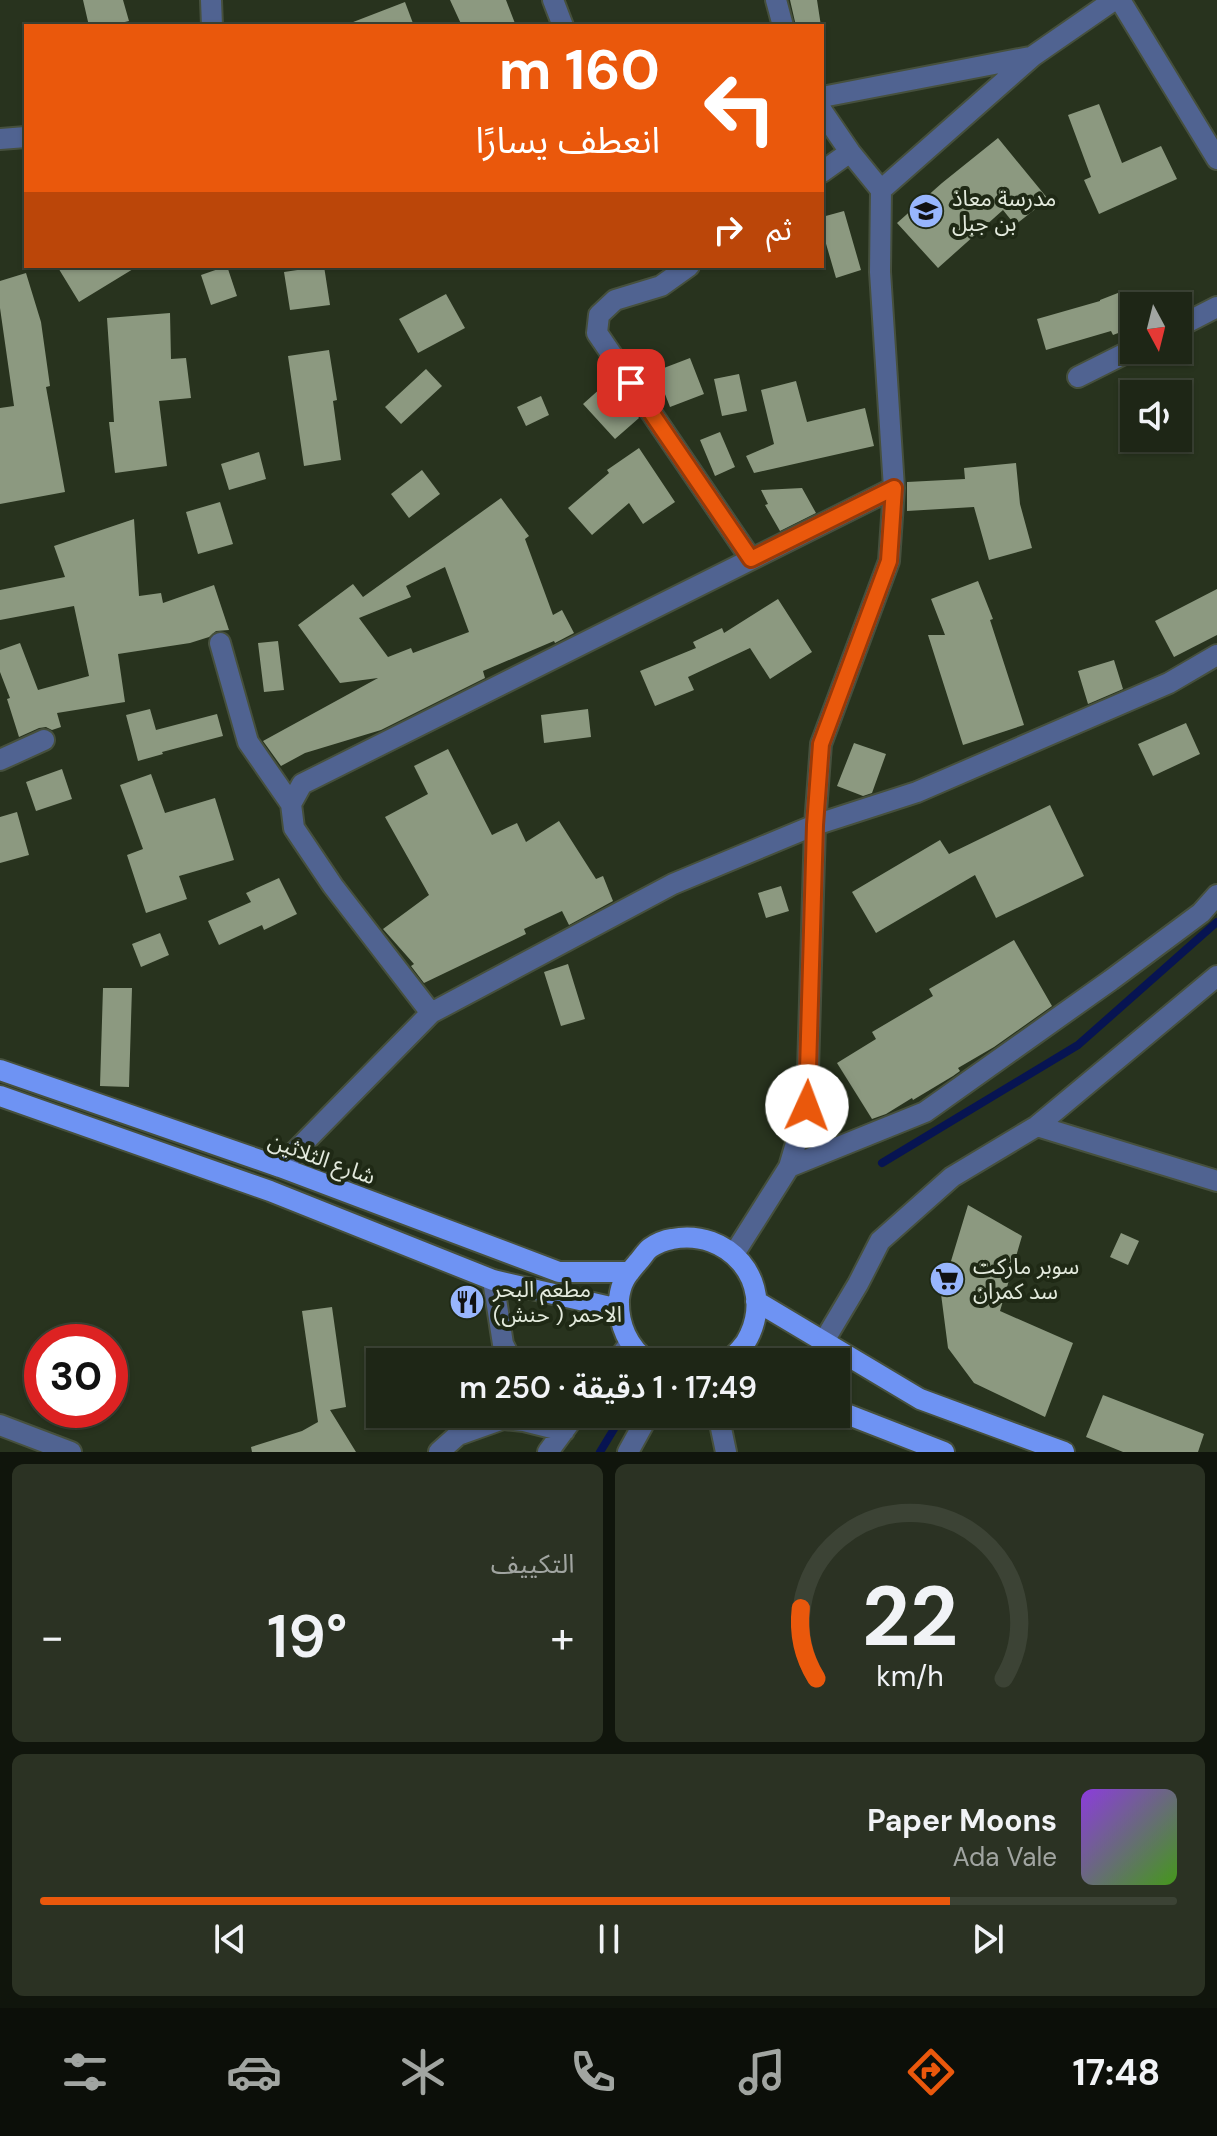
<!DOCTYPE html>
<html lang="ar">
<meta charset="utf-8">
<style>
body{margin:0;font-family:"DM Sans","Noto Sans Arabic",sans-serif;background:#2b3223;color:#f1f3f6;direction:rtl;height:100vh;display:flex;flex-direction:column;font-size:30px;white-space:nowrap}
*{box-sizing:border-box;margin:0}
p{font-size:26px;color:#a1a5a1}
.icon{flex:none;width:44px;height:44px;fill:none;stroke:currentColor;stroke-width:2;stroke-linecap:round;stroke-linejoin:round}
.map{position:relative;height:1452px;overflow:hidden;direction:ltr}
.details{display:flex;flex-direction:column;gap:12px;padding:12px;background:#10150c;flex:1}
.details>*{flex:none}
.guide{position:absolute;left:24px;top:24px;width:800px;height:244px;border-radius:0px;box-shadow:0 2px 6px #0004,0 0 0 2px #3c4335;direction:rtl;background:#ea580c;color:#fff;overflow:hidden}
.needle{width:52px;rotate:173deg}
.controls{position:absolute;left:1120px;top:292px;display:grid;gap:16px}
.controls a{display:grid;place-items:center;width:72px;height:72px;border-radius:0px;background:#1e2616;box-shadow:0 2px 6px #0004,0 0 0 2px #3c4335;font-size:40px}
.speed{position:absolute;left:24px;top:1324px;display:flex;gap:16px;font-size:40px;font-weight:700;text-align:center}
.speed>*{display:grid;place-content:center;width:104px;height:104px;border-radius:50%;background:#1e2616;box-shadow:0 2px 6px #0004,0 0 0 2px #3c4335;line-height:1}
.speed .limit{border:12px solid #d22;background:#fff;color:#111}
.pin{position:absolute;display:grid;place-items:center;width:68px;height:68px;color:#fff;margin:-34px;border-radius:16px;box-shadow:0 4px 12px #0006}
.me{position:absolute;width:88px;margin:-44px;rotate:2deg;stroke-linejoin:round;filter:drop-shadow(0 0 6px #0008)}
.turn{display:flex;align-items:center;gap:28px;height:168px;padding:0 32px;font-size:36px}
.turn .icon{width:104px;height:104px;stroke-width:2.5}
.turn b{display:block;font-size:56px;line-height:68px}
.then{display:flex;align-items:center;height:76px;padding:0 32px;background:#0003;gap:16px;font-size:30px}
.big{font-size:60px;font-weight:600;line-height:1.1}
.details .tile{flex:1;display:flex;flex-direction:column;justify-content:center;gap:12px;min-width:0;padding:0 28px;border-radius:12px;background:#2b3223}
.details .dial{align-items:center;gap:0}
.dial svg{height:208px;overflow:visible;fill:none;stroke:#3c4335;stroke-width:7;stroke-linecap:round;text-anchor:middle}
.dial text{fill:#f1f3f6;stroke:none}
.song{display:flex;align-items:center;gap:24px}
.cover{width:96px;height:96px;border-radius:12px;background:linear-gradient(135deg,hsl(270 70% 55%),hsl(100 70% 35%))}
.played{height:8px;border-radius:4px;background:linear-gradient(90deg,#ea580c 80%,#3c4335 80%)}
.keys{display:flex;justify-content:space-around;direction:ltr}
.heat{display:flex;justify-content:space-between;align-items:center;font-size:44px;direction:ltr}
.details .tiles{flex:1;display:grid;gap:12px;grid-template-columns:1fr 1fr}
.tile:last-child{grid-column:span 2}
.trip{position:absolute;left:366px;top:1348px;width:484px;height:80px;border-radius:0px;background:#1e2616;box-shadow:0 2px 6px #0004,0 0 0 2px #3c4335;font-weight:600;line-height:80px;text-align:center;direction:rtl}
.dock{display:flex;height:128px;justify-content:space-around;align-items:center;background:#0c0f09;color:#a1a5a1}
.dock .icon{width:56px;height:56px}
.dock .on{color:#ea580c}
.dock b{font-size:36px;color:#f1f3f6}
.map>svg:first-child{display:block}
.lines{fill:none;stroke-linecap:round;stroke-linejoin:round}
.stream{stroke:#071452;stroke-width:8}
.building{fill:#8c9980;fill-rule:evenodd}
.minor-casing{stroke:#46503d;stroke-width:24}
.major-casing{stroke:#46503d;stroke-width:24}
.minor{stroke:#506391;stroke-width:20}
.major{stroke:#6e93f3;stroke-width:20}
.route-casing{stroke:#983908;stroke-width:20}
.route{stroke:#ea580c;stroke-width:14}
.labels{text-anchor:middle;stroke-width:8;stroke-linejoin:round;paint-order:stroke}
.poi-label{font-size:22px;fill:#e3eadd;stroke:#1f2915;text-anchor:start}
.street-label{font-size:22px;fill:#e3eadd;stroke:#1f2915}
</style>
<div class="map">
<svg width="1217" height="1452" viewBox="0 0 1217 1452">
<rect width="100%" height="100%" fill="#28331e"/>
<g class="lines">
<path class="stream" d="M 882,1163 L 1078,1045 L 1217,922
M 600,1452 L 623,1414"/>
</g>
<path class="building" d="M 83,0 L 123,0 L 129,21 L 108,26 L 89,26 Z
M 450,0 L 506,0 L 516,26 L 462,26 Z
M 790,0 L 817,0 L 821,26 L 796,26 Z
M 405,2 L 414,26 L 348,26 L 348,24 Z
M 1099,104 L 1122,163 L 1161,146 L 1177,179 L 1099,214 L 1084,180 L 1091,177 L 1068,115 Z
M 998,138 L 1048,199 L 1015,225 L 1003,210 L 938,268 L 897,223 L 942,183 Z
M 844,211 L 861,270 L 836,278 L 822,230 L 822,217 Z
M 57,266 L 138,266 L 79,302 Z
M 227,266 L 237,296 L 211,305 L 201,275 Z
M 324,266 L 330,305 L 290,310 L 284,272 Z
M 26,273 L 41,322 L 50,386 L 46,387 L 65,492 L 0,504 L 0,408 L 14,406 L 0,308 L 0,281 Z
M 1123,291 L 1131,302 L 1134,308 L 1134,327 L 1113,335 L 1111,331 L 1046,350 L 1037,319 L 1100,301 L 1100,300 Z
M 446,294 L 465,328 L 418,353 L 399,319 Z
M 170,313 L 171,359 L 186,358 L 191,398 L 159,401 L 167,466 L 115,473 L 109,422 L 114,422 L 107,318 Z
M 329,350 L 337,400 L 333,401 L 341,460 L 304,466 L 288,356 Z
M 690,358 L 704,394 L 670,407 L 656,371 Z
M 426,369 L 442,386 L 401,424 L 385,407 Z
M 739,374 L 747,411 L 722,416 L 714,379 Z
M 611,379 L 639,418 L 615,439 L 583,404 Z
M 796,381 L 807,422 L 865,408 L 874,446 L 754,473 L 746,456 L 774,444 L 761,390 Z
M 541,396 L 549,415 L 526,426 L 517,407 Z
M 720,432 L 735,467 L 715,476 L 700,440 Z
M 639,448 L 675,502 L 643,524 L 629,503 L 592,535 L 568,508 L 609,473 L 607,470 Z
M 259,452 L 266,479 L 229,490 L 221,464 Z
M 1016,463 L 1020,504 L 1032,548 L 989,560 L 974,507 L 907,511 L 907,482 L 965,479 L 964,468 Z
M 422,470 L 440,494 L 409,518 L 391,494 Z
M 802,488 L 816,513 L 780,531 L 765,505 L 768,504 L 761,490 Z
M 501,498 L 529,536 L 525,539 L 553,615 L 562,610 L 574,633 L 555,643 L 554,641 L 483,671 L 485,678 L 381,730 L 305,753 L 281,766 L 263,741 L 378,678 L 340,683 L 298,625 L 353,584 L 363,597 ZM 445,567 L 469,632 L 413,653 L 411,648 L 388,657 L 359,618 L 411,597 L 406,586 Z
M 220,502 L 233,544 L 198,554 L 186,512 Z
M 134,519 L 139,596 L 161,593 L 163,603 L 214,585 L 229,630 L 216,631 L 209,637 L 190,643 L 118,654 L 125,702 L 57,713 L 61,727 L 52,730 L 46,727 L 39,728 L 19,737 L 7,699 L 10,698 L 0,672 L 0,650 L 20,643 L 38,690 L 89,676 L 74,606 L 0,620 L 0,590 L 65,577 L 54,546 Z
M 978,581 L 993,619 L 990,620 L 1024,725 L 963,745 L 928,635 L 945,635 L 931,599 Z
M 1217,589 L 1217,635 L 1174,657 L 1155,621 Z
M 778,599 L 812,652 L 770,679 L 750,648 L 688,677 L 694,690 L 655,706 L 640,671 L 696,648 L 693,642 L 722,628 L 724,633 Z
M 278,641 L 284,690 L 264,692 L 258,643 Z
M 1114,660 L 1123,689 L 1088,704 L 1078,671 Z
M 150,709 L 156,730 L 217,714 L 223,736 L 162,752 L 163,754 L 138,761 L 126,715 Z
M 588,709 L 591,737 L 544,743 L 541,715 Z
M 1186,723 L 1200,754 L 1153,776 L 1138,744 Z
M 854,743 L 886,754 L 872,793 L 863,796 L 837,786 Z
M 448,749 L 492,835 L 517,823 L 526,842 L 559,821 L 596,879 L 603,876 L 613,901 L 569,925 L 562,911 L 524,929 L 526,934 L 424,983 L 411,966 L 414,964 L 383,929 L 429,895 L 385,817 L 428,794 L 414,766 Z
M 62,769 L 72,799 L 36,811 L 26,782 Z
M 151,774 L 165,813 L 215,798 L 234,860 L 179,876 L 187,899 L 146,913 L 127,855 L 143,849 L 120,785 Z
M 1050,805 L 1084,876 L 996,918 L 975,875 L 876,933 L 852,892 L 940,840 L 949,854 Z
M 17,812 L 29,855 L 0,863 L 0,817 Z
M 279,878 L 297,914 L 264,930 L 262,925 L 219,945 L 208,921 L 251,902 L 246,893 Z
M 781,886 L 789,911 L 766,918 L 758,893 Z
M 160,933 L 169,955 L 141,967 L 132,944 Z
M 1014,940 L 1052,1006 L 994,1047 L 958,1068 L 960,1071 L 953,1076 L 913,1100 L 912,1098 L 886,1114 L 872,1119 L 837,1063 L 876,1039 L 872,1032 L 933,996 L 929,989 Z
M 568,964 L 585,1019 L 561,1026 L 544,972 Z
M 103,988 L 132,988 L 129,1087 L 100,1086 Z
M 968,1205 L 1022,1236 L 1000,1311 L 1073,1343 L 1045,1417 L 974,1383 L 948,1348 L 941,1294 Z
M 1121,1233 L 1139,1241 L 1128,1265 L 1110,1257 Z
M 332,1307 L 346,1407 L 330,1410 L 356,1452 L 252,1452 L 251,1447 L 302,1431 L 318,1422 L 302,1311 Z
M 1103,1395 L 1204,1434 L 1198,1452 L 1123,1452 L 1086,1437 Z"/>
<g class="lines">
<defs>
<path id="minor" d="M 211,0 L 212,26
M 553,0 L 563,26
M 776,0 L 783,26
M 1120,0 L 1217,159
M 822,97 L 1030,57
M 0,139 L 26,137
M 822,172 L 850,152
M 881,190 L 1033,56 L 1114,0
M 689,266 L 661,286 L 615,300 L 599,315 L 597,333 L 751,559
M 1178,327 L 1217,307
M 1078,377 L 1134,349
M 220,643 L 248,742 L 291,804
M 0,760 L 44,740
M 431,1013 L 673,884 L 815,825 L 917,792 L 1169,683 L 1217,655
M 1037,1126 L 1217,1181
M 280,1167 L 431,1013 L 333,886 L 294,828 L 291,804 L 302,784 L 894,488
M 789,1167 L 925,1112 L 1111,980 L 1201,913 L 1217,895
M 734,1254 L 789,1167 L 807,1106 L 815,825 L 821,744 L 889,561 L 894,488 L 880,272 L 881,190 L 850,152 L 822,111
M 493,1280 L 503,1344 L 512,1362
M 824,1341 L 858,1284 L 880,1241 L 952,1177 L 1037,1126 L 1217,976
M 616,1362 L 630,1343
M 718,1414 L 726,1452
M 0,1425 L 71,1452
M 439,1452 L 458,1435 L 503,1419 L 524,1421 L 564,1431
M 548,1452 L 576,1414
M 628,1452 L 649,1414"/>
<path id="major" d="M 0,1070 L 280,1167 L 559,1272 L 630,1272
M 0,1096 L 270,1191 L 493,1280 L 619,1309
M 756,1301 L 920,1399 L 1064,1452
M 649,1362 C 628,1348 618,1324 619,1299 C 621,1281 627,1275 638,1262 C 642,1258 645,1252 650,1248 C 656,1244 665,1240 672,1239 C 728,1228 774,1281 750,1334 C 745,1346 736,1354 727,1362
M 836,1410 L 944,1452"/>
</defs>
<use href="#minor" class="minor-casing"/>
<use href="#major" class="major-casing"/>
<use href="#minor" class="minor"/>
<use href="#major" class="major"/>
</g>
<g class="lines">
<defs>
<path id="route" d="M 631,383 L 751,559 L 894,488 L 889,561 L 821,744 L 815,825 L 807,1106"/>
</defs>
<use href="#route" class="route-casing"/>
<use href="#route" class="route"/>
</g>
<defs>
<symbol id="school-disc" viewBox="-11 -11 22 22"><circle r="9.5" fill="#98b6fd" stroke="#1f2915"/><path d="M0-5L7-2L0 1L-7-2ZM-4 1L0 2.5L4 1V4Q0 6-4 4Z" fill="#111"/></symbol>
<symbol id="supermarket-disc" viewBox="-11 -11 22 22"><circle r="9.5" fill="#98b6fd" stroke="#1f2915"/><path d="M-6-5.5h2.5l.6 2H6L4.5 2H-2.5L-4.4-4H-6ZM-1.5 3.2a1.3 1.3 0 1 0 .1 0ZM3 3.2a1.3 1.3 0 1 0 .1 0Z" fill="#111"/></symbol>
<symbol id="restaurant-disc" viewBox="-11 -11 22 22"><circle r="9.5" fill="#98b6fd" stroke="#1f2915"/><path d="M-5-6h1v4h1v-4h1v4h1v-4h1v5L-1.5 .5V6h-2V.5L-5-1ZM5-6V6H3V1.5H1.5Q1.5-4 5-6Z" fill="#111"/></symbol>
</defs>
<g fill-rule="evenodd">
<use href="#school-disc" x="906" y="191" width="40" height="40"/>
<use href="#supermarket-disc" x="927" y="1259" width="40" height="40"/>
<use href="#restaurant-disc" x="447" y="1282" width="40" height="40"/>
</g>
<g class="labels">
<g class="poi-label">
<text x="952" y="206">مدرسة معاذ<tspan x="952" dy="25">بن جبل</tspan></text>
<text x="973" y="1274">سوبر ماركت<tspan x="973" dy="25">سد كمران</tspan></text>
<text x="493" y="1297">مطعم البحر<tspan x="493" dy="25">الاحمر ( حنش)</tspan></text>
</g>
<g class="street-label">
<text transform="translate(322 1158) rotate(20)" y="8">شارع الثلاثين</text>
</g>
</g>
</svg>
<div class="controls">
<a><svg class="needle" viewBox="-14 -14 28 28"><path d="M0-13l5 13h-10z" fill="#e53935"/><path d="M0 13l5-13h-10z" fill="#a1a5a1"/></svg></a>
<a><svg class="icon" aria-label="sound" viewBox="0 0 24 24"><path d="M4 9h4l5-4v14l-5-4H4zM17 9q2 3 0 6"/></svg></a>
</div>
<div class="speed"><div class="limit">30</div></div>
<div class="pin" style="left:631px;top:383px;background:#d93025"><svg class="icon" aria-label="arrive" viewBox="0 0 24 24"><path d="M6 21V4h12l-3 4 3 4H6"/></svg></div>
<svg class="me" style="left:807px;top:1106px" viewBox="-20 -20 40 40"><circle r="19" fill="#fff"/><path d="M0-13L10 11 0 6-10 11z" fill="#ea580c"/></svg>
<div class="trip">17:49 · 1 دقيقة · 250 m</div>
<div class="guide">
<div class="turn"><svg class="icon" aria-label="left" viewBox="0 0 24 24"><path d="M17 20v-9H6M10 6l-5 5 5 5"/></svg><div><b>160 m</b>انعطف يسارًا</div></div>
<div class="then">ثم<svg class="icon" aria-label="right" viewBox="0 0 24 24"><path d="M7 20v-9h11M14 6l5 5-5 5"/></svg></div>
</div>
</div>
<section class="details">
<div class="tiles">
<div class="tile dial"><svg viewBox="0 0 100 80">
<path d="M14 69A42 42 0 1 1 86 69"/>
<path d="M14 69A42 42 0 0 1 8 42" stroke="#ea580c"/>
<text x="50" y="56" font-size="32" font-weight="700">22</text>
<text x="50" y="72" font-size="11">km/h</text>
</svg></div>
<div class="tile"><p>التكييف</p>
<div class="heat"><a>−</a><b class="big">19°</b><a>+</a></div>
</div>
<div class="tile">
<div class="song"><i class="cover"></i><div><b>Paper Moons</b><p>Ada Vale</p></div></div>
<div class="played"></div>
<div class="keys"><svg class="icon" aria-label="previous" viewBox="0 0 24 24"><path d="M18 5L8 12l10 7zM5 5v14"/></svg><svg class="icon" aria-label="pause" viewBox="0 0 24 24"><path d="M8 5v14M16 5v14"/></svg><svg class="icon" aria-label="next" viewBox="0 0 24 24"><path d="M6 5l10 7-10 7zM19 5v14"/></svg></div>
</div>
</div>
</section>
<nav class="dock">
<b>17:48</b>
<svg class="icon on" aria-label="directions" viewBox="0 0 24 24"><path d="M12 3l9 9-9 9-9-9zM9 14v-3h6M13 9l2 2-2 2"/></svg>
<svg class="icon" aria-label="music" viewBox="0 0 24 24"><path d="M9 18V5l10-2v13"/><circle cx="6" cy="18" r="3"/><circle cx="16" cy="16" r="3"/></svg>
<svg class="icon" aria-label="phone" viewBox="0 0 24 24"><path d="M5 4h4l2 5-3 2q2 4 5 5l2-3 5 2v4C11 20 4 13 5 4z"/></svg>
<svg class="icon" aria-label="climate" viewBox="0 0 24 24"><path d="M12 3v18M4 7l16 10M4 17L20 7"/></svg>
<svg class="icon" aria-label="car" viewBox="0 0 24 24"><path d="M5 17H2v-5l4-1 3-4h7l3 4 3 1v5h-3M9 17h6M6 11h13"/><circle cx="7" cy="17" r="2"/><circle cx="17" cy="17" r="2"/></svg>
<svg class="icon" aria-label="filters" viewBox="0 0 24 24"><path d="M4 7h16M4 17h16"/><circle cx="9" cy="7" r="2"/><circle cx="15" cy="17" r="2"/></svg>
</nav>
